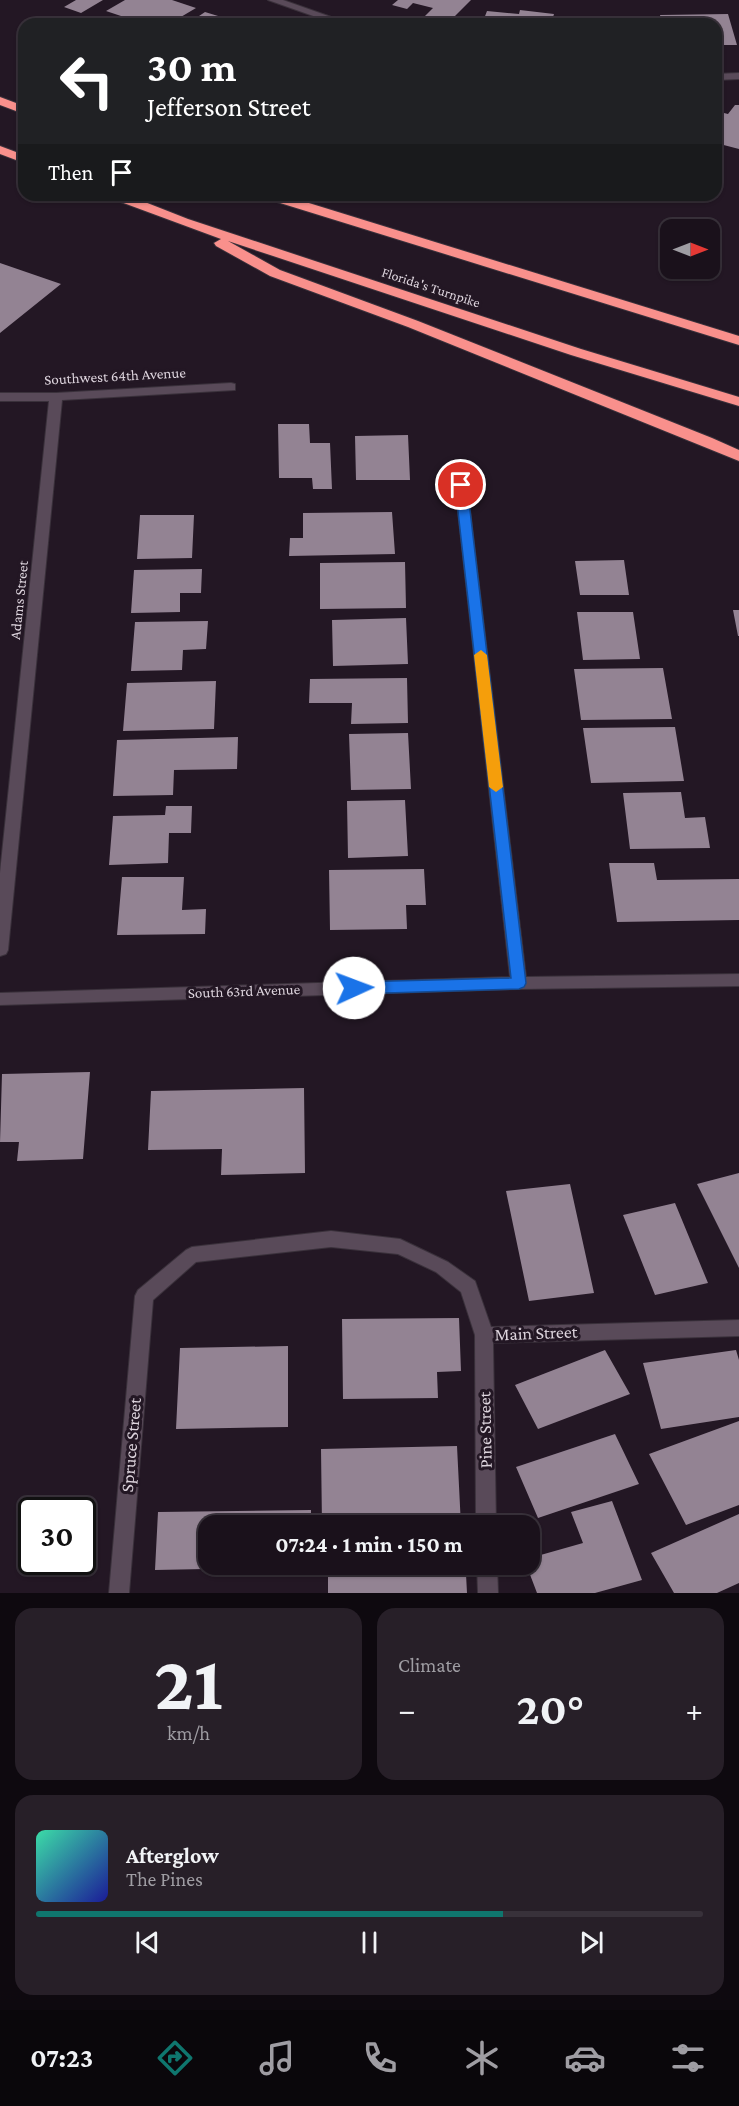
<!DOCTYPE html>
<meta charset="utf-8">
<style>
body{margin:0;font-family:"Crimson Pro",serif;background:#271f28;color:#f1f3f6;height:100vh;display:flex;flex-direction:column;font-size:22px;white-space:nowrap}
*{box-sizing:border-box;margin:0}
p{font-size:20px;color:#9f9da3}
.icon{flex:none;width:33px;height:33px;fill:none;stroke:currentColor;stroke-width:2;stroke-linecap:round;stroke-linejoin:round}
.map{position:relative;height:1593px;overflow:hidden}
.details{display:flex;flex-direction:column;gap:15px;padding:15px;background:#0e090f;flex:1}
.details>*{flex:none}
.top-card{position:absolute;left:18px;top:18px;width:704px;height:183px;border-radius:18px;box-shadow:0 2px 4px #0004,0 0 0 2px #38313a;background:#202124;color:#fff;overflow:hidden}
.needle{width:39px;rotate:90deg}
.controls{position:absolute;left:660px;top:219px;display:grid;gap:12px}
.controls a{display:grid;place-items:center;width:60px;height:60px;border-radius:12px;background:#1a111b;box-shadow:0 2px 4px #0004,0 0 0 2px #38313a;font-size:30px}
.speed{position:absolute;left:18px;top:1497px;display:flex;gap:12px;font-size:30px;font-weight:700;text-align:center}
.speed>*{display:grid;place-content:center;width:78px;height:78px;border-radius:50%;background:#1a111b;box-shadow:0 2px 4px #0004,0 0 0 2px #38313a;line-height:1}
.speed .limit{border:3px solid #111;border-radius:9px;background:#fff;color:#111}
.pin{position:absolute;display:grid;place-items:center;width:51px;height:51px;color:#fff;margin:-26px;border:3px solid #fff;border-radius:50%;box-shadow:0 2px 6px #0007}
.me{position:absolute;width:66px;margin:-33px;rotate:88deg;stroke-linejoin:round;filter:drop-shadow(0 0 4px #0008)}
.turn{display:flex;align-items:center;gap:21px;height:126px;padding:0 30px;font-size:27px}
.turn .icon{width:78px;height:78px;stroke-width:2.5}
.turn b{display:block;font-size:42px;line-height:51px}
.then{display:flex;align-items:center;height:57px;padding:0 30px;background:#0003;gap:12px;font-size:22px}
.big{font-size:45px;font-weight:700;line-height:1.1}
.details .widget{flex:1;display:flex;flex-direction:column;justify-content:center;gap:9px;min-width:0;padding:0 21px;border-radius:18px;background:#271f28}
.details .dial{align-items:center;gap:0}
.dial b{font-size:78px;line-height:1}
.song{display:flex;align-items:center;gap:18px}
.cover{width:72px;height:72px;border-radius:9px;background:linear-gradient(135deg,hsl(160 70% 55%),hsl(240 70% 35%))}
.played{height:6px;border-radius:3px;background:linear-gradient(90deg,#0f766e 70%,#38313a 70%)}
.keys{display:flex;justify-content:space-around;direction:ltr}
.heat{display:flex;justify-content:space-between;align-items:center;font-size:33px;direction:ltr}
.details .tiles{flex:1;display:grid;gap:15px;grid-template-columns:1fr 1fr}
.widget:last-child{grid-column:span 2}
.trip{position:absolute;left:198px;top:1515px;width:342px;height:60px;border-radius:18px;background:#1a111b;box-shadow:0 2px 4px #0004,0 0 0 2px #38313a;font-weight:700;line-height:60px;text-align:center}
.tabs{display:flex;height:96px;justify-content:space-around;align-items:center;background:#0a070b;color:#9f9da3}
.tabs .icon{width:42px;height:42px}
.tabs .selected{color:#0f766e}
.tabs b{font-size:27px;color:#f1f3f6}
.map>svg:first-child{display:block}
.building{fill:#938393}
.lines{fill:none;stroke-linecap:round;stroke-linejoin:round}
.minor-casing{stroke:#3a313b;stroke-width:2}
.motorway-casing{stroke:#3a313b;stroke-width:2}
.minor{fill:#594a59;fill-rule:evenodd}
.motorway{fill:#f9908c;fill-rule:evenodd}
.route{fill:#1a73e8;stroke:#114b97;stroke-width:1.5}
.slow{fill:#f59e0b}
.labels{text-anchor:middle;stroke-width:6;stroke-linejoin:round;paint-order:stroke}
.far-street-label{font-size:14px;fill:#ddd4dd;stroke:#231724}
.street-label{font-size:15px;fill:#ddd4dd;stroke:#231724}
.near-street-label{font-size:18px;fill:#ddd4dd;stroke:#231724}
</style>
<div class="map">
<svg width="739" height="1593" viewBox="0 0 739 1593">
<rect width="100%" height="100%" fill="#231724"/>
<path class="building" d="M 76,0 L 103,0 L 81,13 L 64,7 Z
M 125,0 L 172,0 L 196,8 L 169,24 L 145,24 L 106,11 Z
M 398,0 L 471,0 L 450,21 L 425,16 L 433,8 L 413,3 L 407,9 L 392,5 Z
M 520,10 L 554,14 L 551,24 L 482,24 L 487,11 L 519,14 Z
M 205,12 L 241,23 L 241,24 L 187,24 Z
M 728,14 L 737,45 L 716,45 L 716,24 L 662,24 L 660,15 Z
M 593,16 L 613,16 L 613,24 L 573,24 L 573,20 L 593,20 Z
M 735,105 L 739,105 L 739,149 L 716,143 L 716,111 L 728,114 Z
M 0,263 L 61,284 L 0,333 Z
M 278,424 L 309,424 L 310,443 L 330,443 L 332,489 L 313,489 L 312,478 L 279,478 Z
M 408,435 L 410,480 L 356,480 L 355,436 Z
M 392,512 L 395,554 L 289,556 L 290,538 L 303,538 L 303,513 Z
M 140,515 L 194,515 L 192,558 L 137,559 Z
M 624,560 L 629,595 L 580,595 L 575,561 Z
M 405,562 L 406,608 L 320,609 L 320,563 Z
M 202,569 L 201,593 L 180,593 L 180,612 L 131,613 L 134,570 Z
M 733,610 L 739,610 L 739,636 L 738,636 Z
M 577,612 L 633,612 L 640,659 L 583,660 Z
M 406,618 L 408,664 L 333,666 L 332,620 Z
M 208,621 L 206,649 L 183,650 L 182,670 L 131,671 L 135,622 Z
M 663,668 L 672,719 L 581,720 L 574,669 Z
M 407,678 L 408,723 L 351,724 L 352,703 L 309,703 L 310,679 Z
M 216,681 L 214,729 L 123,731 L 127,683 Z
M 675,727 L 684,781 L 591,783 L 583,728 Z
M 408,733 L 411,789 L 351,790 L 349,734 Z
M 238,737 L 237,769 L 174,770 L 173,795 L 113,796 L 117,740 Z
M 681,792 L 685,818 L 705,817 L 710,848 L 630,849 L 623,793 Z
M 405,800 L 408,856 L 348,858 L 347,801 Z
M 166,806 L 192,806 L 191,833 L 169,833 L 168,863 L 109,865 L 113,816 L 165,815 Z
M 609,863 L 654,863 L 657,880 L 739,879 L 739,920 L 617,922 Z
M 424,869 L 426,905 L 406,905 L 407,929 L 330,930 L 329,870 Z
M 122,877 L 184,877 L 182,910 L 206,909 L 205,934 L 117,935 Z
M 90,1072 L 83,1159 L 17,1161 L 19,1142 L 0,1142 L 2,1074 Z
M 304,1088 L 305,1173 L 221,1175 L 222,1149 L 148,1150 L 151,1091 Z
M 739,1173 L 739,1268 L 697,1184 Z
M 570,1184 L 594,1293 L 529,1301 L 506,1191 Z
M 675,1203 L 708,1283 L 655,1295 L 623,1215 Z
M 459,1318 L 461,1371 L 437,1372 L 438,1398 L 343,1399 L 342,1319 Z
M 288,1346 L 288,1427 L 176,1429 L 180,1348 Z
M 605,1350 L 630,1394 L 538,1429 L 515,1385 Z
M 736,1350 L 739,1360 L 739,1417 L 661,1429 L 643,1363 Z
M 739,1421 L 739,1505 L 686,1525 L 649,1454 Z
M 615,1434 L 639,1484 L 538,1518 L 516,1467 Z
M 457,1446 L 461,1526 L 322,1526 L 321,1449 Z
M 612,1501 L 642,1580 L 595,1593 L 537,1593 L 526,1564 L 530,1564 L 530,1558 L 583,1543 L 571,1512 Z
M 311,1510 L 311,1526 L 208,1526 L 208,1564 L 311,1564 L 311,1567 L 155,1570 L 158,1512 Z
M 739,1514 L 739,1583 L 717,1593 L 674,1593 L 651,1553 Z
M 466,1574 L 467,1593 L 328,1593 L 328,1577 Z"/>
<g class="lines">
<defs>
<path id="minor" d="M 268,0 L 283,0 L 351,24 L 336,24 Z
M 739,73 L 739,79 L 716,80 L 716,74 Z
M 231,383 L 235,384 L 235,390 L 62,400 L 8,950 L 6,954 L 0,956 L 0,873 L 49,401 L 0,401 L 0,393 L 56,393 Z
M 461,481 L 467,485 L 526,977 L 739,974 L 739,986 L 519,989 L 0,1005 L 0,993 L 510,977 L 455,485 Z
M 331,1231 L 400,1239 L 448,1262 L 475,1281 L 491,1327 L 739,1320 L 739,1336 L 493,1343 L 496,1526 L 476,1526 L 475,1335 L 461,1292 L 436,1272 L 398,1254 L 331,1247 L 196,1262 L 153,1300 L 129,1593 L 109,1593 L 135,1296 L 138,1290 L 186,1250 L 192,1247 Z
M 477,1564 L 497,1564 L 498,1593 L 478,1593 Z"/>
<path id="motorway" d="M 0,97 L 24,106 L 24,114 L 0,105 Z
M 0,146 L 24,155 L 24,163 L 0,154 Z
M 108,195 L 127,195 L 188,219 L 581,349 L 739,397 L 739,406 L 571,355 L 228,241 L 280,270 L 418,321 L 712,438 L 739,450 L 739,461 L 408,327 L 270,276 L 216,246 L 214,243 L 221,239 L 110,198 Z
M 262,195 L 283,195 L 739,336 L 739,345 L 264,198 Z"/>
</defs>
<use href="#minor" class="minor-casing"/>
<use href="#motorway" class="motorway-casing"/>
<use href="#minor" class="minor"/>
<use href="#motorway" class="motorway"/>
</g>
<path class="route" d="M 461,481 L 467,485 L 526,983 L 524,987 L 519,989 L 354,994 L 349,992 L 346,988 L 349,984 L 354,982 L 511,978 L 455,485 Z"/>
<path class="slow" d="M 481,650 L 487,655 L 503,787 L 496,792 L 489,787 L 474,655 Z"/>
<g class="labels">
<g class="far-street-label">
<text transform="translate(431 287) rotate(18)" y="5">Florida's Turnpike</text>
</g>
<g class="street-label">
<text transform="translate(115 376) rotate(-3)" y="5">Southwest 64th Avenue</text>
<text transform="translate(19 600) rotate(-84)" y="5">Adams Street</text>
<text transform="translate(244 991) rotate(-2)" y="5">South 63rd Avenue</text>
</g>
<g class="near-street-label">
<text transform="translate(536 1333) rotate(-2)" y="6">Main Street</text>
<text transform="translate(485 1430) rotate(-91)" y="6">Pine Street</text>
<text transform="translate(131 1445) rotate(-85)" y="6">Spruce Street</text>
</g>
</g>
</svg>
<div class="controls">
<a><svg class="needle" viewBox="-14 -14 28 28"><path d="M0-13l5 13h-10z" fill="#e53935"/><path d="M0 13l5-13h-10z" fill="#9f9da3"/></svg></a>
</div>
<div class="speed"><div class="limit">30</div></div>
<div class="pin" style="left:461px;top:485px;background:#d93025"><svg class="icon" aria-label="arrive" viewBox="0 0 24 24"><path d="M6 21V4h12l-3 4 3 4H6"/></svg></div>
<svg class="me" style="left:354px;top:988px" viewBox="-20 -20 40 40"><circle r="19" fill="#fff"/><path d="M0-13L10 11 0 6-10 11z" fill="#1a73e8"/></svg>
<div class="trip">07:24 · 1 min · 150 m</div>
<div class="top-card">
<div class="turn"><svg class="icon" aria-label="left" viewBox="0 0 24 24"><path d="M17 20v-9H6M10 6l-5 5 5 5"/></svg><div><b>30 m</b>Jefferson Street</div></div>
<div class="then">Then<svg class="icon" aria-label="arrive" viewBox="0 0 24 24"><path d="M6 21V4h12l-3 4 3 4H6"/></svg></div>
</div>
</div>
<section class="details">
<div class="tiles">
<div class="widget dial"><b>21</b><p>km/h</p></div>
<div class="widget"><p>Climate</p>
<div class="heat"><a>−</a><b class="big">20°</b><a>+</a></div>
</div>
<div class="widget">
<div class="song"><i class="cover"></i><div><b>Afterglow</b><p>The Pines</p></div></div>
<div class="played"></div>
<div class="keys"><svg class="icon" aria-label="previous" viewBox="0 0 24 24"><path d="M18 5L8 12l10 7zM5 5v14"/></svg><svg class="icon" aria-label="pause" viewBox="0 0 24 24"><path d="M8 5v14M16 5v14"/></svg><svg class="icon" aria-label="next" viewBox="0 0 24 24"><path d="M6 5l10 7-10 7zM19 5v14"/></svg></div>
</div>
</div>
</section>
<nav class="tabs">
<b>07:23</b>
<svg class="icon selected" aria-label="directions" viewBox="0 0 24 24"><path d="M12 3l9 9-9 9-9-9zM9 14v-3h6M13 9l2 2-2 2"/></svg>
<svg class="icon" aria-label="music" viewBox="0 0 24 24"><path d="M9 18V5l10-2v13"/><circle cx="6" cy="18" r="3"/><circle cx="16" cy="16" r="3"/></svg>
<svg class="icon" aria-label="phone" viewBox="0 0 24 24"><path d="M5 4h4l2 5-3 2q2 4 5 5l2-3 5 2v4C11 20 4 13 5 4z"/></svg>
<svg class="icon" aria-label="climate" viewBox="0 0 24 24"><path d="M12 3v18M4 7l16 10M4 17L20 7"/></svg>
<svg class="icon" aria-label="car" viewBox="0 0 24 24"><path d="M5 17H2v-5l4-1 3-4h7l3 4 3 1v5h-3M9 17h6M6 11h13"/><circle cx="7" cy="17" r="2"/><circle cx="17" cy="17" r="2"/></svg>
<svg class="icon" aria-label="filters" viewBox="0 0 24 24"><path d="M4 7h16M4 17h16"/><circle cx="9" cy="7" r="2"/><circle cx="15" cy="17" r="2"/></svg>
</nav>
